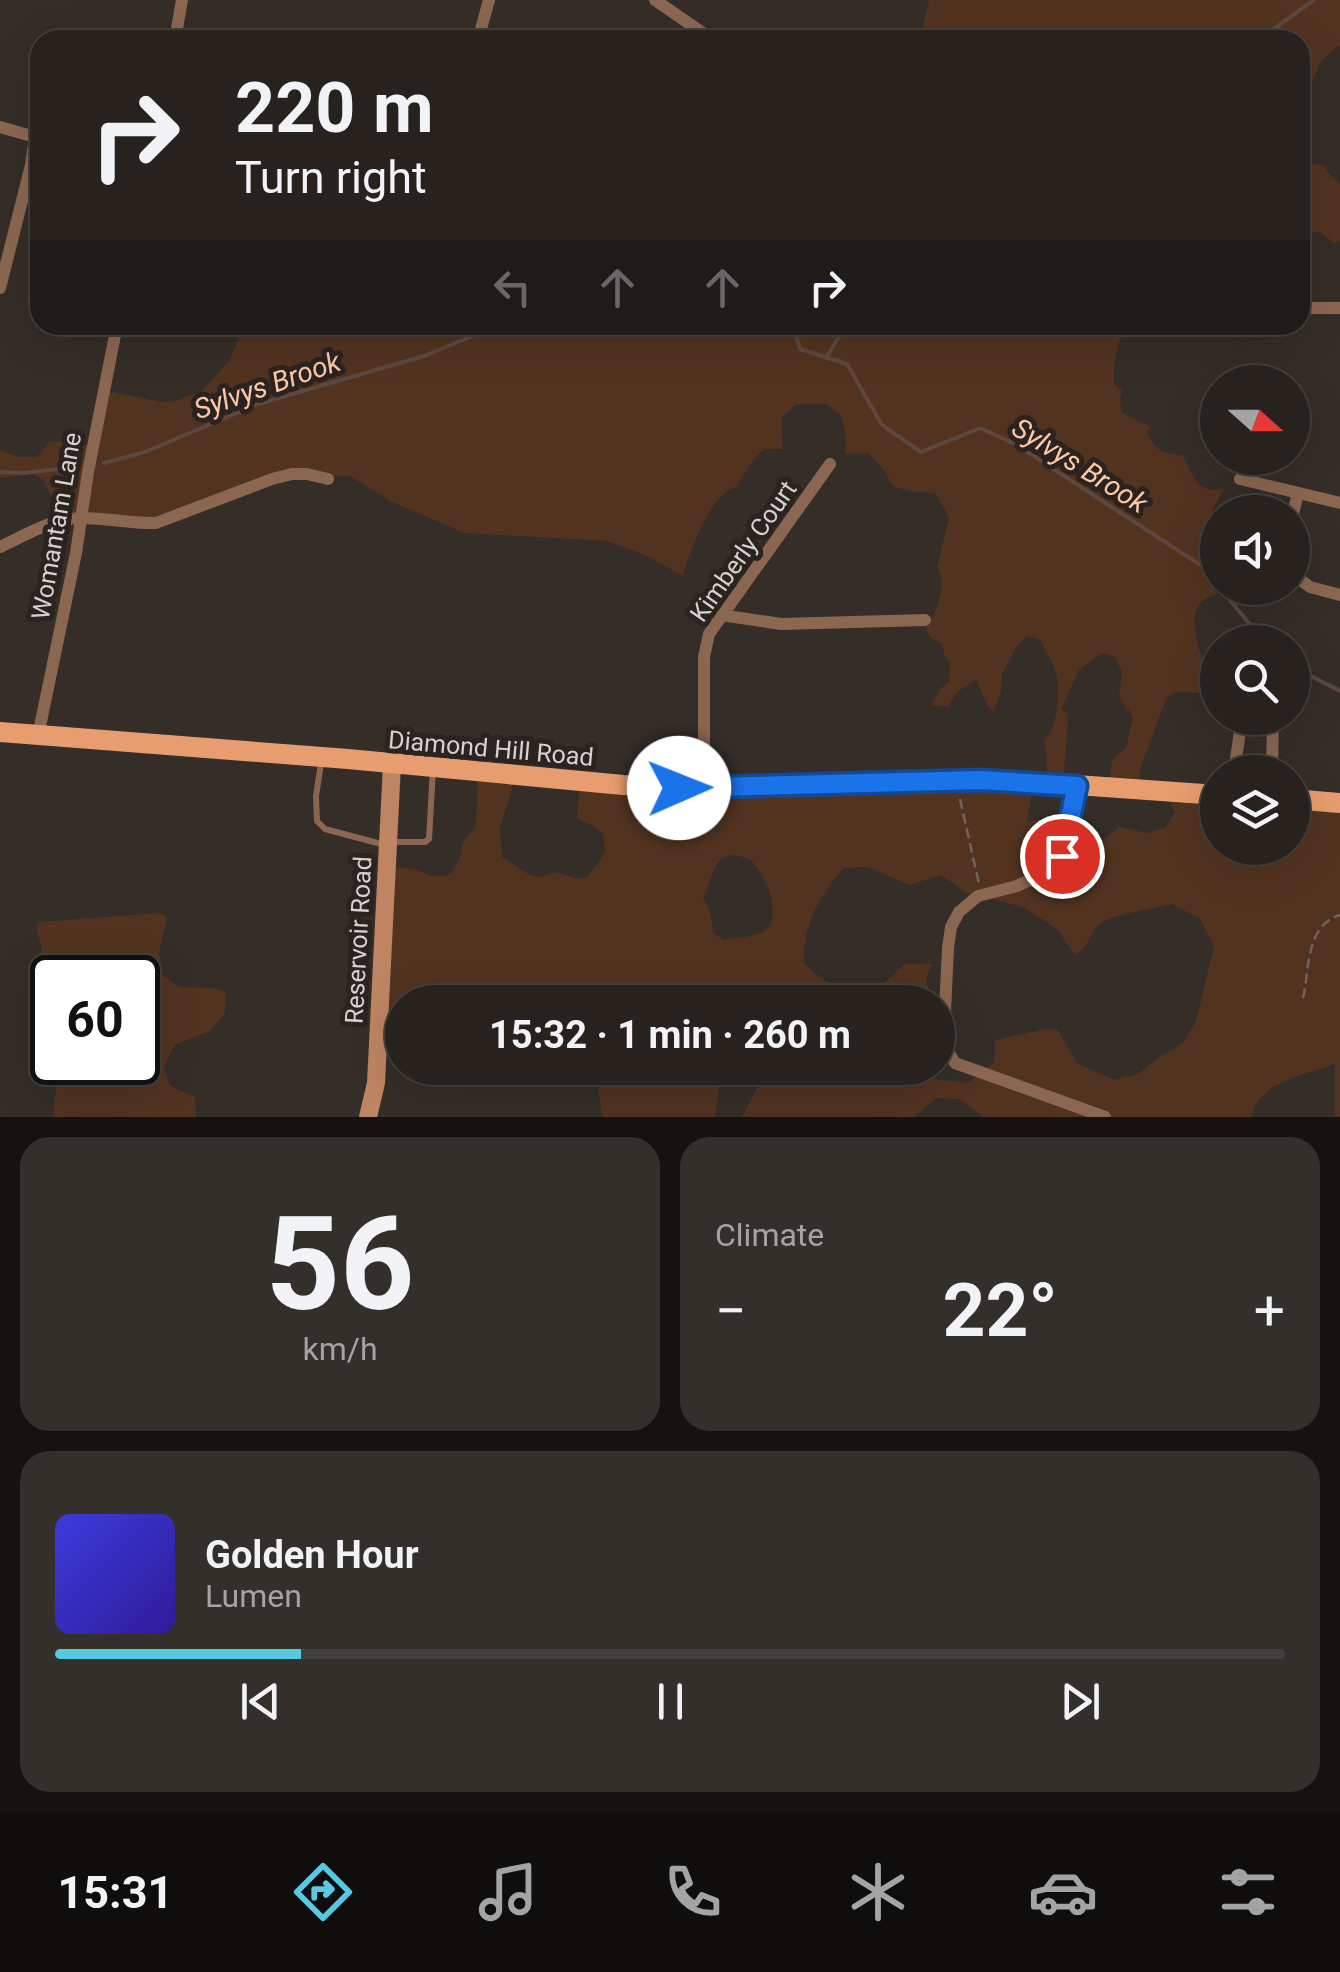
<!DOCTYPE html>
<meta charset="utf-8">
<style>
body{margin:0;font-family:Roboto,sans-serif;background:#332f2b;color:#f1f3f6;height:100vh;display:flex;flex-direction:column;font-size:38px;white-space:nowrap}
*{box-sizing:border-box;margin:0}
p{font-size:32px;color:#a4a4a4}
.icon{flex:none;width:55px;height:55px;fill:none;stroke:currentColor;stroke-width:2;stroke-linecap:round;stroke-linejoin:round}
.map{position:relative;height:1117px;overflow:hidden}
.side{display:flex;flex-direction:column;gap:20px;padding:20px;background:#151310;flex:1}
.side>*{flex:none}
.guide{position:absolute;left:30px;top:30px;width:1280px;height:305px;border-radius:30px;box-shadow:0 10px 40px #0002,0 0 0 2px #433f3c;background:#27221e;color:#f1f3f6;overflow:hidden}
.needle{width:65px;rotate:111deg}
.buttons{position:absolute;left:1200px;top:365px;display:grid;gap:20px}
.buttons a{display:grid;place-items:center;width:110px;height:110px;border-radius:50%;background:#27221e;box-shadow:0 10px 40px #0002,0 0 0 2px #433f3c;font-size:50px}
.speed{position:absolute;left:30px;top:955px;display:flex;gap:20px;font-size:50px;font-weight:700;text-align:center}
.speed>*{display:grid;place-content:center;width:130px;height:130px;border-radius:50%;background:#27221e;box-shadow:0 10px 40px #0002,0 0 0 2px #433f3c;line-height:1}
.speed .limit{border:5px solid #111;border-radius:15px;background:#fff;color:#111}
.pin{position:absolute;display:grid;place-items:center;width:85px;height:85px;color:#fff;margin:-42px;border:5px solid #fff;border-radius:50%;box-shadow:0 2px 10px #0007}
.me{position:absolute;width:110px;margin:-55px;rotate:89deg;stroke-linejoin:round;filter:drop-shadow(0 0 8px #0008)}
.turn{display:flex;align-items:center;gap:35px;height:210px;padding:0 40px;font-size:45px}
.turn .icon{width:130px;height:130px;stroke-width:2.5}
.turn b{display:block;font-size:70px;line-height:85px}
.lanes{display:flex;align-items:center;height:95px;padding:0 40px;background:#0003;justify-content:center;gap:50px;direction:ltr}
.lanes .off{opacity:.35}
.big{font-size:75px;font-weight:700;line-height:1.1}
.side .widget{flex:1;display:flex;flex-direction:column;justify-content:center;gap:15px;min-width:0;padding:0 35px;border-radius:30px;background:#332f2b}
.side .dial{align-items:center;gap:0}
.dial b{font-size:130px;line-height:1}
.song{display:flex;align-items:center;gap:30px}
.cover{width:120px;height:120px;border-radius:15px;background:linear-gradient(135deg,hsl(240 70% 55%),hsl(250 70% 35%))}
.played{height:10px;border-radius:5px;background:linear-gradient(90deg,#57c9e2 20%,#433f3c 20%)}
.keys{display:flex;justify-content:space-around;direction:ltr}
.heat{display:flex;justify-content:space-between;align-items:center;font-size:55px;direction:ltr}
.side .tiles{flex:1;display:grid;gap:20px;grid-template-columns:1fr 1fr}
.widget:last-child{grid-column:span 2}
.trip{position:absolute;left:385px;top:985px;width:570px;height:100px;border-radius:50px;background:#27221e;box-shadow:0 10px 40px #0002,0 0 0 2px #433f3c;font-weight:700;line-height:100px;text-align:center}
.menu{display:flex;height:160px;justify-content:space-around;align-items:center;background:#100e0c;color:#a4a4a4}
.menu .icon{width:70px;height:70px}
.menu .selected{color:#57c9e2}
.menu b{font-size:45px;color:#f1f3f6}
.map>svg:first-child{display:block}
.green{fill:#523320;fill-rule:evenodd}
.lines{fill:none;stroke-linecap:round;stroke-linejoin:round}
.stream{stroke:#5c483e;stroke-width:4}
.path{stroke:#6c6662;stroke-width:2.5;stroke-dasharray:10 5;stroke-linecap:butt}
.lane{stroke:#8b6751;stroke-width:6}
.street{stroke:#8b6751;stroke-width:12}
.secondary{stroke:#bf8562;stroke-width:18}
.primary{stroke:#e79d6f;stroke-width:20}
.route-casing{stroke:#114b97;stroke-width:25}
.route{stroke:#1a73e8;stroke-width:18}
.labels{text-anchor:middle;stroke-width:10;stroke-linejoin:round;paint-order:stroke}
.street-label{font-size:25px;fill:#d7d2cf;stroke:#2a231f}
.water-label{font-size:28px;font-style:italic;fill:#fec7a6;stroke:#2a231f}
</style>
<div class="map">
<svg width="1340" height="1117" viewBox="0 0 1340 1117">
<rect width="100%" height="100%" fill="#342d28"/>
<path class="green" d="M 929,0 L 1340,0 L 1340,46 L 1336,47 L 1321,61 L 1307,95 L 1300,103 L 1300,40 L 913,40 L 923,26 Z
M 1300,155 L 1312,164 L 1324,165 L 1329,174 L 1340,184 L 1340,241 L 1334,243 L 1320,232 L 1300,232 Z
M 245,325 L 1129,325 C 1116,341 1113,363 1114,384 L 1122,391 L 1120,401 L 1122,413 L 1150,427 L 1147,432 C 1157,452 1161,453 1183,455 C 1191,475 1200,497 1225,488 C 1220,497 1212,507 1211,517 C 1207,539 1227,555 1214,579 L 1216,594 C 1207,597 1200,601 1196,610 C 1191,625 1199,659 1210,669 L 1201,685 L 1200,693 L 1175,692 L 1166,699 L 1141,767 L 1138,789 L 1109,781 L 1112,760 L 1126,748 L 1133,716 L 1119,697 L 1122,672 L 1115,657 L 1102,653 L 1079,670 L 1061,709 C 1063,711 1066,712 1067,714 C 1069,717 1064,772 1063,781 L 1046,776 L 1047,756 L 1044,741 C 1057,729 1060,696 1057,677 C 1055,665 1045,650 1040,639 L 1027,636 L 1017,646 L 1002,674 L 1001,693 L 993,711 L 987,705 L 976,679 L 957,692 L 948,707 L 932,705 L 940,689 L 949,682 L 950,663 L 944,655 L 943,644 L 931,638 L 922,622 L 933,617 C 939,601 947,583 937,567 L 949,517 L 935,493 L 916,492 L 894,487 L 882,468 L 868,453 L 846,454 L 845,430 L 841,415 L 826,404 L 797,404 L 781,418 L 783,449 L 764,449 L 754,459 L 736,487 C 711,492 689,553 683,576 L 645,555 L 607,541 L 464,533 L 392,502 L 350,476 L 293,475 L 152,521 L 62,518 L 44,481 L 33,474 L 0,478 L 0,450 L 18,457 L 37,457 L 50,441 L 90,445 L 102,390 L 161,402 L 176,401 L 202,391 L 229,361 Z
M 478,773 L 513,777 L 511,793 L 500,828 L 502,857 L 530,875 L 539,877 L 556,872 L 577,879 L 587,877 L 606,852 L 603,834 L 592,825 L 577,818 L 580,783 L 613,784 L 636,799 L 648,787 L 729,788 L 739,799 L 750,787 L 1034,782 L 1027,822 L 1044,819 L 1067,849 L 1091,850 L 1119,827 L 1147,833 L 1165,828 L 1175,812 L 1163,791 L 1217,794 L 1218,848 L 1292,848 L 1293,798 L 1340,801 L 1340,1117 L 1335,1116 L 1335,1064 C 1307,1074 1256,1082 1252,1117 L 984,1117 L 959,1099 L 937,1098 L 914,1117 L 742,1117 L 767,1068 L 903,1068 L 915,1077 L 969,1083 L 995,1062 L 995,1040 L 1046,1029 L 1058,1030 L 1077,1063 L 1114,1080 L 1138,1074 L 1161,1056 L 1183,1043 L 1196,1021 L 1214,946 L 1200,919 L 1172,904 C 1154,909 1112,914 1100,924 C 1089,934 1090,946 1075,955 L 1057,929 L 1023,907 L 967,893 L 941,875 L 909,885 L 868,867 L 844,868 C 820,895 802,926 804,963 C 826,985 843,993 874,992 L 905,964 L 932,964 L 926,980 L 932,1002 L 402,1002 L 402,1024 L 377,1018 L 386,866 L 414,869 L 431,876 L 447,876 L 452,873 L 461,855 L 462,844 L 476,825 ZM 733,855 C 737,856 746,857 749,859 C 764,870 785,917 764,931 C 754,937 735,938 724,940 L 713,933 L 711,915 L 703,897 C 714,882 710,857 733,855 Z
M 159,913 L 167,917 L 159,953 L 162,974 L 179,987 L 211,988 L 225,991 L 225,1013 L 210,1031 L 174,1045 L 164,1069 L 170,1086 L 195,1097 L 196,1117 L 53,1117 L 59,1063 L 138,1062 L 138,978 L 52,978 L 36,971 L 42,948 L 36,928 L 39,922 Z
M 591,1068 L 722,1068 L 715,1117 L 602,1117 L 597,1080 Z"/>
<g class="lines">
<path class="stream" d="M 1258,40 L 1314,0
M 793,325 L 800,349 L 847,364 L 882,425 L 921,452 L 980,428 L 1015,444 L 1202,566 L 1218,584
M 826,358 L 846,325
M 104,463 L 145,452 L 258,404 L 424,356 L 499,325
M 0,472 L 24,473 L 75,467
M 1220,588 L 1252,627 L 1270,642
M 1292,663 L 1303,672 L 1340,691"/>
<path class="path" d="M 960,799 L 979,884
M 1303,998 C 1310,968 1305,926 1340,915"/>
<path class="lane" d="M 321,763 L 316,796 L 317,821 L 325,829 L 385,845
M 393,842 L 425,842 L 429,839 L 433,769"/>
<path class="street" d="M 655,0 L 713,40
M 175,40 L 182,0
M 478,40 L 489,0
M 0,127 L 35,137 L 31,165 L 0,288
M 1300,308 L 1340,308
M 1240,479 L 1340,503
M 1292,518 L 1298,493
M 0,547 C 26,535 54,517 83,518 C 108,518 131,524 156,523 L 272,479 L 292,474 L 307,474 L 328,479
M 1292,566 L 1294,575 L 1310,587 L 1340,595
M 721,615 L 781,624 L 925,620
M 38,736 L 76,553 L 88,472 L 117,325
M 1234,772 L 1242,718
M 1272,772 L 1273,718
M 1077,785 L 1062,856 L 1050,870 L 1017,886 L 978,896 L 959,912 L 951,927 L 948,948 L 944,1033 L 945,1047 L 955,1063 L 1105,1117
M 704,788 L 704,657 L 709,634 L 830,464"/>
<path class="secondary" d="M 368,1117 L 376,1083 L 392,764"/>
<path class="primary" d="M 0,732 L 348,759 L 623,785 L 679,788 L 1004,780 L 1218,795
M 1292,799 L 1340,803"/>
</g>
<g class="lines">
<defs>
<path id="route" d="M 679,788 L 980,780 L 1077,786 L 1062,856"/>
</defs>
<use href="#route" class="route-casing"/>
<use href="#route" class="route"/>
</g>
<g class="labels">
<g class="street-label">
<text transform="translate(56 526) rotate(-80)" y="9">Womantam Lane</text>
<text transform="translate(743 551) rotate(-55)" y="9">Kimberly Court</text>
<text transform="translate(491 748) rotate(5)" y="9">Diamond Hill Road</text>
<text transform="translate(358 940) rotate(-87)" y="9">Reservoir Road</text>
</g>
<g class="water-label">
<text transform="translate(267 385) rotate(-19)" y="10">Sylvys Brook</text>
<text transform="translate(1080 465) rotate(32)" y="10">Sylvys Brook</text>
</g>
</g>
</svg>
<div class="buttons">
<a><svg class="needle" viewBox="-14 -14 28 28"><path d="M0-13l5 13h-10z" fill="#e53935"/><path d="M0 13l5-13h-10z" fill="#a4a4a4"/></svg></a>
<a><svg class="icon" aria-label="sound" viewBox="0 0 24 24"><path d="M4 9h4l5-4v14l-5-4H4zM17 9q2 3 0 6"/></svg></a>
<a><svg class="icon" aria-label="search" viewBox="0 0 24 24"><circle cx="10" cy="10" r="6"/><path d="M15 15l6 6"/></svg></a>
<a><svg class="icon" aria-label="layers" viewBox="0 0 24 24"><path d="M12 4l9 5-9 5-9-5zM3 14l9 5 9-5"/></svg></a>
</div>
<div class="speed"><div class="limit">60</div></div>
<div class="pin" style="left:1062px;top:856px;background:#d93025"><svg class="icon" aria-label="arrive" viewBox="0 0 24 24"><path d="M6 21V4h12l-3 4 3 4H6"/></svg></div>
<svg class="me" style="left:679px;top:788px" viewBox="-20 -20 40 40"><circle r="19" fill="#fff"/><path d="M0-13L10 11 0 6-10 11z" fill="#1a73e8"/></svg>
<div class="trip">15:32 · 1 min · 260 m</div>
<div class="guide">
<div class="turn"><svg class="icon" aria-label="right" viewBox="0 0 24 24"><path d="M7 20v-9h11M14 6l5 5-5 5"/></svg><div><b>220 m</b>Turn right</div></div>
<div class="lanes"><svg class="icon off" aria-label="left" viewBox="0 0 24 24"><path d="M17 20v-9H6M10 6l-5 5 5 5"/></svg><svg class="icon off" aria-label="ahead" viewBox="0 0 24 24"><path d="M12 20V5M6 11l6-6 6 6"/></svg><svg class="icon off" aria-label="ahead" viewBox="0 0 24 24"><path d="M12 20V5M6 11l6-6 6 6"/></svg><svg class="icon" aria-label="right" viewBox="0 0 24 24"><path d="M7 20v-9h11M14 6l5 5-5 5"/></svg></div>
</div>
</div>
<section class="side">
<div class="tiles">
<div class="widget dial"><b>56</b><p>km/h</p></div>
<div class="widget"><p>Climate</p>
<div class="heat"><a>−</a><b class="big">22°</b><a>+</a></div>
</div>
<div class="widget">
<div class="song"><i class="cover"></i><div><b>Golden Hour</b><p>Lumen</p></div></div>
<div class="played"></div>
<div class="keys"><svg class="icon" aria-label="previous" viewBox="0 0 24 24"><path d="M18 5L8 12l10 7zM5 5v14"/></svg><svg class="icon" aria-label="pause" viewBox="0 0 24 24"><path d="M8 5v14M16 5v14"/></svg><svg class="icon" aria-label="next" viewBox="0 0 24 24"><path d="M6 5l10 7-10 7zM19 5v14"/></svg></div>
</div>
</div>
</section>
<nav class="menu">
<b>15:31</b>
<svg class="icon selected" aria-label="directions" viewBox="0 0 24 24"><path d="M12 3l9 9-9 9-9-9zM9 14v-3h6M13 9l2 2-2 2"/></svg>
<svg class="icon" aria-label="music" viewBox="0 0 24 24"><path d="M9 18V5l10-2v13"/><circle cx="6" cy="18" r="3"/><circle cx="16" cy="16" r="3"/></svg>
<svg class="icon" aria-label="phone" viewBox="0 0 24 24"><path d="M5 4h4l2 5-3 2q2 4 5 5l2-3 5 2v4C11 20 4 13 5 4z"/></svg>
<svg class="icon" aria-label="climate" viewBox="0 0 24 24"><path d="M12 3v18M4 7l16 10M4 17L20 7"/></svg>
<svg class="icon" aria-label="car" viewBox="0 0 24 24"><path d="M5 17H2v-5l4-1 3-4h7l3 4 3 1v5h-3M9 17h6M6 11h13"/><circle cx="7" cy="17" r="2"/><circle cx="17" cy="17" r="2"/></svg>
<svg class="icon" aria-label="filters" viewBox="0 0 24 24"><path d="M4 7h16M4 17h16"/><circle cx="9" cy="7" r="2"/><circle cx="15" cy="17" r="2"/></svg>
</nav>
